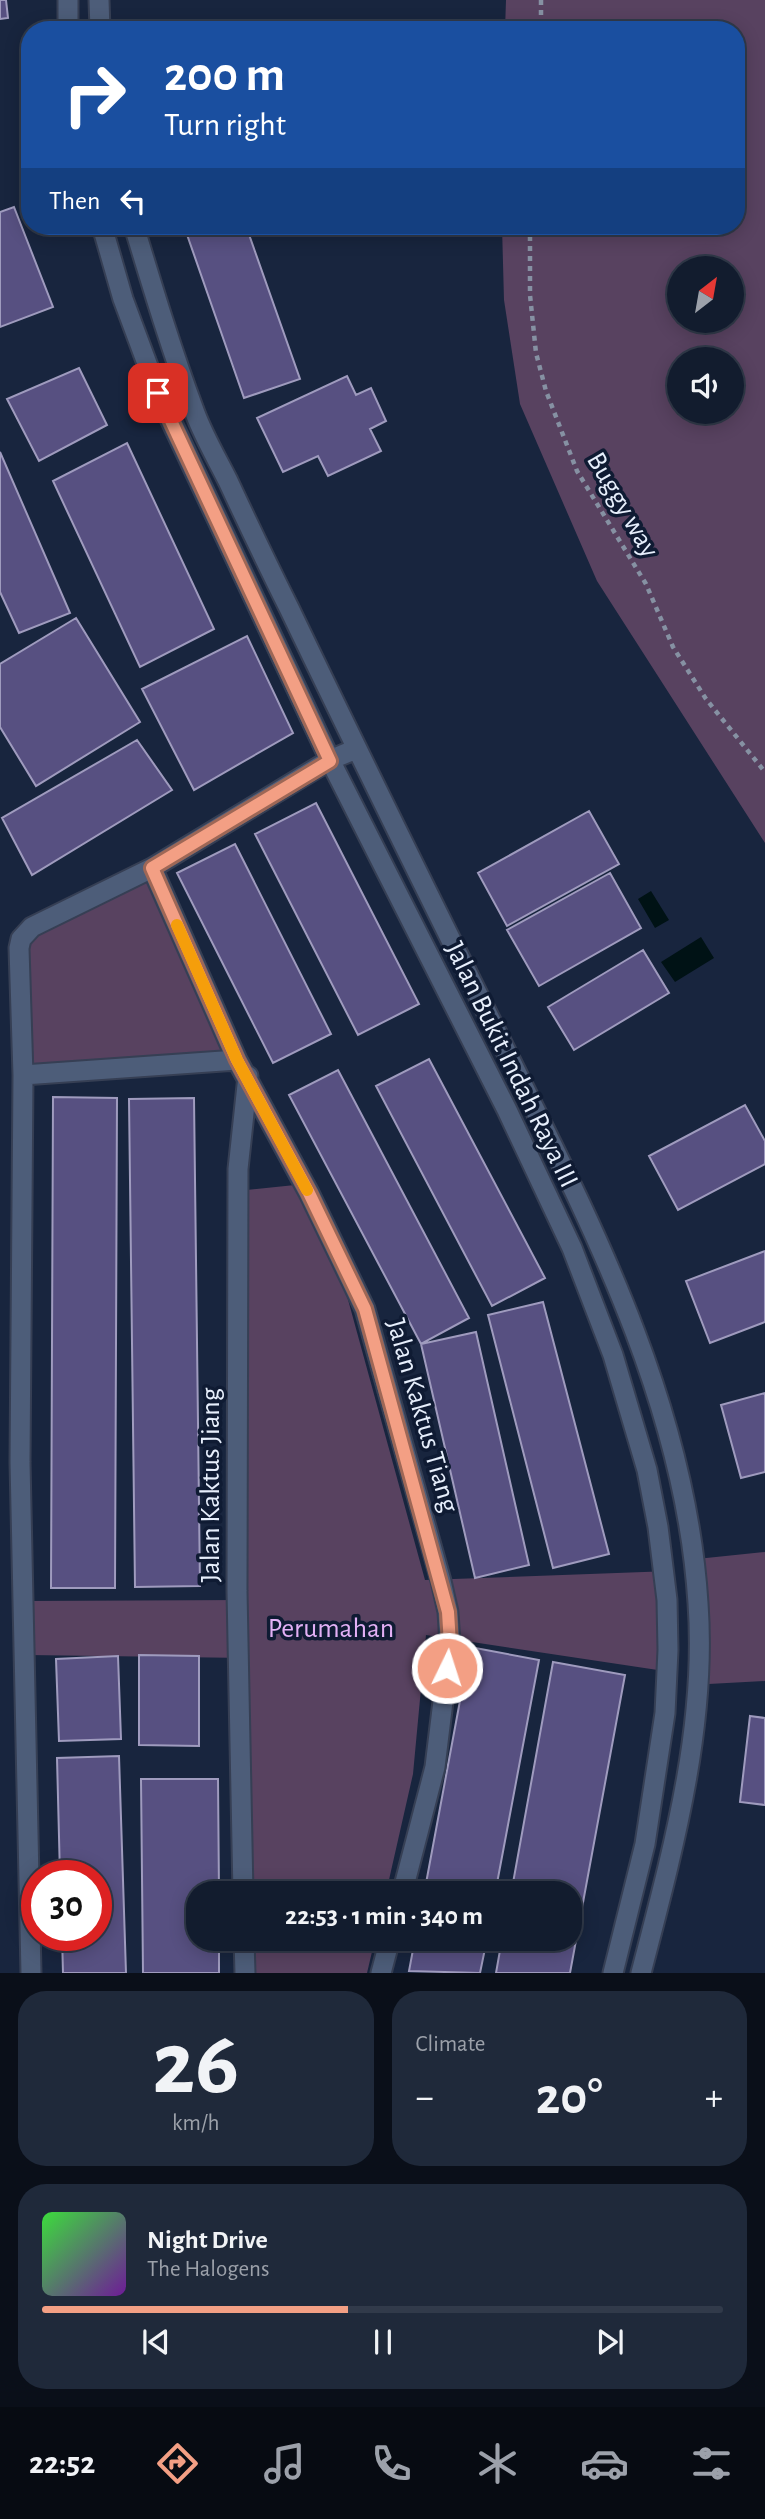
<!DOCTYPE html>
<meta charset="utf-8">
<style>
body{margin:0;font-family:"Alegreya Sans",sans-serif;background:#1f293a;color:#f1f3f6;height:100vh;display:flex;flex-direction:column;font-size:26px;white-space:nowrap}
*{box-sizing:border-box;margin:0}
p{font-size:23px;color:#9ca1aa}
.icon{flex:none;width:38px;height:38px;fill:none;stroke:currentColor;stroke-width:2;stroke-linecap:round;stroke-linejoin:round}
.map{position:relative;height:1973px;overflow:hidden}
.drawer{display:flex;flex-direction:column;gap:18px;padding:18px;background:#0a0f19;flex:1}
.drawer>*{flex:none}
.hud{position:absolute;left:21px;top:21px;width:724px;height:214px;border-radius:28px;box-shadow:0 4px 18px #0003,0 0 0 2px #313a4a;background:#1a4fa0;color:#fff;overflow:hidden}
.needle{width:46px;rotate:31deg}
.tools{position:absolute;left:667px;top:256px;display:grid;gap:14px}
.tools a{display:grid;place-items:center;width:77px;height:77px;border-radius:50%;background:#121c2e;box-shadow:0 4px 18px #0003,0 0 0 2px #313a4a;font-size:35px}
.speed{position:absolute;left:21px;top:1860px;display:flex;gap:14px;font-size:35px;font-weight:700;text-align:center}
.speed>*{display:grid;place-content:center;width:91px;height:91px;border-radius:50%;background:#121c2e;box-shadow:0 4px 18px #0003,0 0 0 2px #313a4a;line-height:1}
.speed .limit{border:10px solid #d22;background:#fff;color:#111}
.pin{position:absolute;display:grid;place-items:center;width:60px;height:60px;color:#fff;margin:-30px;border-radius:14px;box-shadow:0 4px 10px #0006}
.me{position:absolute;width:77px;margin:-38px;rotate:4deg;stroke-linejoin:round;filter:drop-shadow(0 0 5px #0008)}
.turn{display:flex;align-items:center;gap:24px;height:147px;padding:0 28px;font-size:32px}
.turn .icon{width:91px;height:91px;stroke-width:2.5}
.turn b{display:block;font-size:49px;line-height:60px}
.then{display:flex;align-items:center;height:66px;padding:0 28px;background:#0003;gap:14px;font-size:26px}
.big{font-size:52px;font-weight:700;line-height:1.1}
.drawer .widget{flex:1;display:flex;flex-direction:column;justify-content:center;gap:10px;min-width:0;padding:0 24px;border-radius:28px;background:#1f293a}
.drawer .dial{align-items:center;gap:0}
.dial b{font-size:91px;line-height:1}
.song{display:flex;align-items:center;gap:21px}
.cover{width:84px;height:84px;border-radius:10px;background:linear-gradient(135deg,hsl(120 70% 55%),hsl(280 70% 35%))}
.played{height:7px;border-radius:4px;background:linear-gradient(90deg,#f39f84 45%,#313a4a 45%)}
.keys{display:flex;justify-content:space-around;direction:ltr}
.heat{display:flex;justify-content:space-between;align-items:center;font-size:38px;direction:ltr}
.drawer .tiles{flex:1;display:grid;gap:18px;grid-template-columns:1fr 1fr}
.widget:last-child{grid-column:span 2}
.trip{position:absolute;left:186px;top:1881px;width:396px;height:70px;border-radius:28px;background:#121c2e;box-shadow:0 4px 18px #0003,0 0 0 2px #313a4a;font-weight:700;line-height:70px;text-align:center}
.dock{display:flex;height:112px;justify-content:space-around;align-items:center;background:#070b12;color:#9ca1aa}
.dock .icon{width:49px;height:49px}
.dock .selected{color:#f39f84}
.dock b{font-size:32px;color:#f1f3f6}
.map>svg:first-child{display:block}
.green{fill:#584260;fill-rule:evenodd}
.water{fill:#001215}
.building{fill:#575081;stroke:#9f9bbe;stroke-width:2}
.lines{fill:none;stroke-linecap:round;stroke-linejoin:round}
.minor-casing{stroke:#363f54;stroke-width:23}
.path{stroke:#8691a3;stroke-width:4.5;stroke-dasharray:5 5;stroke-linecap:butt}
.minor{stroke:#4d5d79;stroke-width:19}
.route-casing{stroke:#9e6756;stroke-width:18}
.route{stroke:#f39f84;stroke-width:12}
.slow{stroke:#f59e0b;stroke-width:12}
.labels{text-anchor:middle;stroke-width:7;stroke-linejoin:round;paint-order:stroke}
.street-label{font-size:28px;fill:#e7effc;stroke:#0f1b33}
.park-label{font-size:28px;fill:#e3b0f5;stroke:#0f1b33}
</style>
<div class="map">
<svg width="765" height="1973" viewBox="0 0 765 1973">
<rect width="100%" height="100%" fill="#18253e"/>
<path class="green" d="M 506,0 L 765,0 L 765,843 L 597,581 L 520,404 L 504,300 L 502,226 L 737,226 L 737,30 L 505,30 ZM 679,268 L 732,268 L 732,320 L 679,320 ZM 679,359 L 732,359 L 732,411 L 679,411 Z
M 151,859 L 234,1059 L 27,1072 L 25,927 Z
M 295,1185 L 344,1285 L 425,1580 L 671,1571 L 671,1672 L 426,1635 L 413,1774 L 386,1893 L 252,1893 L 247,1658 L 28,1655 L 26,1601 L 246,1600 L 237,1191 Z
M 765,1552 L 765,1681 L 690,1685 L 687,1560 Z
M 253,1939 L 375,1939 L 367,1973 L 254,1973 Z"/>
<path class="water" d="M 651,891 L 669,920 L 655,928 L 638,899 Z
M 701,937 L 714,958 L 675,982 L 661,962 Z"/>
<path class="building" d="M 0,0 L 6,0 L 8,18 L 0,19 Z
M 14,207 L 53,307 L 0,327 L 0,212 Z
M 184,226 L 246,226 L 300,379 L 244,398 Z
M 79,368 L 107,425 L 39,461 L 7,399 Z
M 347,376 L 356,395 L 371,388 L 386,421 L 370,429 L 381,451 L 328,476 L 318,456 L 283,472 L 257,418 Z
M 127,443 L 214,629 L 140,667 L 53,481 Z
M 0,452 L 70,613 L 19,633 L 0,592 Z
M 76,618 L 140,722 L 36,786 L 0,727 L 0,664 Z
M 247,636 L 293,733 L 194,790 L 142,689 Z
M 137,740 L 172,790 L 32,875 L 2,818 Z
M 316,803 L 419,1004 L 358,1035 L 255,834 Z
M 589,811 L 619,864 L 507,926 L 478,873 Z
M 235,844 L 331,1034 L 273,1063 L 177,873 Z
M 610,873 L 641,928 L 539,986 L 507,930 Z
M 643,950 L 669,993 L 574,1050 L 548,1007 Z
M 429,1059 L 545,1278 L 492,1306 L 376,1086 Z
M 338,1070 L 469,1318 L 421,1344 L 289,1095 Z
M 53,1097 L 117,1098 L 115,1588 L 51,1588 Z
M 194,1098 L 200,1586 L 135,1587 L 129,1099 Z
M 745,1105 L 765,1141 L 765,1164 L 678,1210 L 649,1156 Z
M 765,1251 L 765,1322 L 710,1343 L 686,1281 Z
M 543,1302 L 609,1554 L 553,1568 L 488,1315 Z
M 476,1332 L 529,1565 L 475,1578 L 421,1344 Z
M 765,1393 L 765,1472 L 741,1478 L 721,1405 Z
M 470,1647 L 539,1660 L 495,1894 L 424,1894 Z
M 139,1655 L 199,1656 L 199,1746 L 139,1745 Z
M 118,1656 L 121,1739 L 59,1741 L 56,1659 Z
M 553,1662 L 625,1675 L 570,1973 L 496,1973 L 502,1939 L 569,1939 L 569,1894 L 511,1894 Z
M 750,1716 L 765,1718 L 765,1805 L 740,1802 Z
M 119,1756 L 126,1973 L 63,1973 L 62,1936 L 96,1936 L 96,1876 L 60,1876 L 57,1758 Z
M 141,1779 L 218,1779 L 219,1894 L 198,1894 L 198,1939 L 219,1939 L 219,1973 L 143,1973 Z
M 415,1939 L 487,1939 L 480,1973 L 409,1971 Z"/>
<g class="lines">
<defs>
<path id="minor" d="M 68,0 L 68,30
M 99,0 L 100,30
M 102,226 L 123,299 L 158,393 L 330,760 L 507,1110 L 572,1248 L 613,1355 L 647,1470 L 658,1527 L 667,1600 L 668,1650 L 665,1713 L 645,1844 L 613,1973
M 134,226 C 153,289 172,352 195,413 C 204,437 217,459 228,481 C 248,524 268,566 289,608 C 357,750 426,890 496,1031 C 585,1212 685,1397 698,1603 C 707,1728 672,1853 641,1973
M 152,868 L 237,1060 L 309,1193 L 365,1309 L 441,1581 L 448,1612 L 450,1644 L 435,1767 L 402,1894
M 23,1075 L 237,1060
M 243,1894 L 237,1591 L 238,1169 L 248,1076
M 244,1939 L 245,1973
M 31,1973 L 20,1462 L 23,1075 L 19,948 L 21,939 L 32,927 L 152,868 L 330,760 L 356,749
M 381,1973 L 390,1939"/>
</defs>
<use href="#minor" class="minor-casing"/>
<path class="path" d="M 541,0 L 541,30
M 530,226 L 530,295 L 536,353 L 546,391 L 577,471 L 646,584 L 673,647 L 706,699 L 765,772"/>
<use href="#minor" class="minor"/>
</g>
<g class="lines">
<defs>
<path id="route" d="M 158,393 L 330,761 L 152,868 L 237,1060 L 309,1193 L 365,1309 L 448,1612 L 450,1644 L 447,1668"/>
</defs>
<use href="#route" class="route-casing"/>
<use href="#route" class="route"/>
<path class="slow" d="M 177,925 L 237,1060 L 307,1190"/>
</g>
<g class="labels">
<g class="street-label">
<text transform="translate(624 504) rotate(60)" y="10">Buggy way</text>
<text transform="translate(513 1064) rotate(64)" y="10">Jalan Bukit Indah Raya III</text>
<text transform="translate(424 1415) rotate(74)" y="10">Jalan Kaktus Tiang</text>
<text transform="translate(209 1485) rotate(-90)" y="10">Jalan Kaktus Jiang</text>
</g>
<g class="park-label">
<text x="331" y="1637">Perumahan</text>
</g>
</g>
</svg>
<div class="tools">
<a><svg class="needle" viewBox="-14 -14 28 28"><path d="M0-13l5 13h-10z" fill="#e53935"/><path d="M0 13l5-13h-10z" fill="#9ca1aa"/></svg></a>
<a><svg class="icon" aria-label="sound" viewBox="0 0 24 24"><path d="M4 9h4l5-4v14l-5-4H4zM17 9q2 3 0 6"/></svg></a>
</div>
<div class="speed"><div class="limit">30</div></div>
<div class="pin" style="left:158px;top:393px;background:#d93025"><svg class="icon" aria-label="arrive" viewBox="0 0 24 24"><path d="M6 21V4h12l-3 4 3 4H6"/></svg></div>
<svg class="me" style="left:447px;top:1668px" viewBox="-20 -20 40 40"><circle r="17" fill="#f39f84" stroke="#fff" stroke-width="3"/><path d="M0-11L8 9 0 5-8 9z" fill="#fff"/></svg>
<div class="trip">22:53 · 1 min · 340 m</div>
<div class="hud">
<div class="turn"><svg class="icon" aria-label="right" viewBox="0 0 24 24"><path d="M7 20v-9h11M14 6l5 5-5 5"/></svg><div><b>200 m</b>Turn right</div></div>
<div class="then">Then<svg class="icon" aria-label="left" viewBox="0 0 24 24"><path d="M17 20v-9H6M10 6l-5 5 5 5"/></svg></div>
</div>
</div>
<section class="drawer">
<div class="tiles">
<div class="widget dial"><b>26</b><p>km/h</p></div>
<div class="widget"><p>Climate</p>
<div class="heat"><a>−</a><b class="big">20°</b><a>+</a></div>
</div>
<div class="widget">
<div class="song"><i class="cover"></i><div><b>Night Drive</b><p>The Halogens</p></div></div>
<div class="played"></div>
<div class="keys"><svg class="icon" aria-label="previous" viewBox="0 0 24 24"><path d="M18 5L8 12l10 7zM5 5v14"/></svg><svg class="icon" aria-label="pause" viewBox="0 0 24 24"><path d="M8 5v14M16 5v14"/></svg><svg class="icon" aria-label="next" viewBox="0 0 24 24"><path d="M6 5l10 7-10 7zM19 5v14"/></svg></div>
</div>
</div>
</section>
<nav class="dock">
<b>22:52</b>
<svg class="icon selected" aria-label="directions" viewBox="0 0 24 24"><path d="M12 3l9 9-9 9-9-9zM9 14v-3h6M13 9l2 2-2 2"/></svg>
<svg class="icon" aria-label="music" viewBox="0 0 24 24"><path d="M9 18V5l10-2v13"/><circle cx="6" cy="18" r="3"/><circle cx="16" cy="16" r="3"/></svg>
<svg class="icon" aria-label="phone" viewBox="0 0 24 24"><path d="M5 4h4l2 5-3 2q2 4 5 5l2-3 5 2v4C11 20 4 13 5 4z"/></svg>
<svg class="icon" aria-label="climate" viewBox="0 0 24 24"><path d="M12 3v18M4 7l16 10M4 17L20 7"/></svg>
<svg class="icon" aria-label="car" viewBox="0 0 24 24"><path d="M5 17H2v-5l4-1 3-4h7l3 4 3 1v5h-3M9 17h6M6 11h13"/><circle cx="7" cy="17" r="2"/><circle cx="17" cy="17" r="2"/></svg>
<svg class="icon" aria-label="filters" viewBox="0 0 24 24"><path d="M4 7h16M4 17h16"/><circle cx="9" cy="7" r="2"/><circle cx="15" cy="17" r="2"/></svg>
</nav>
